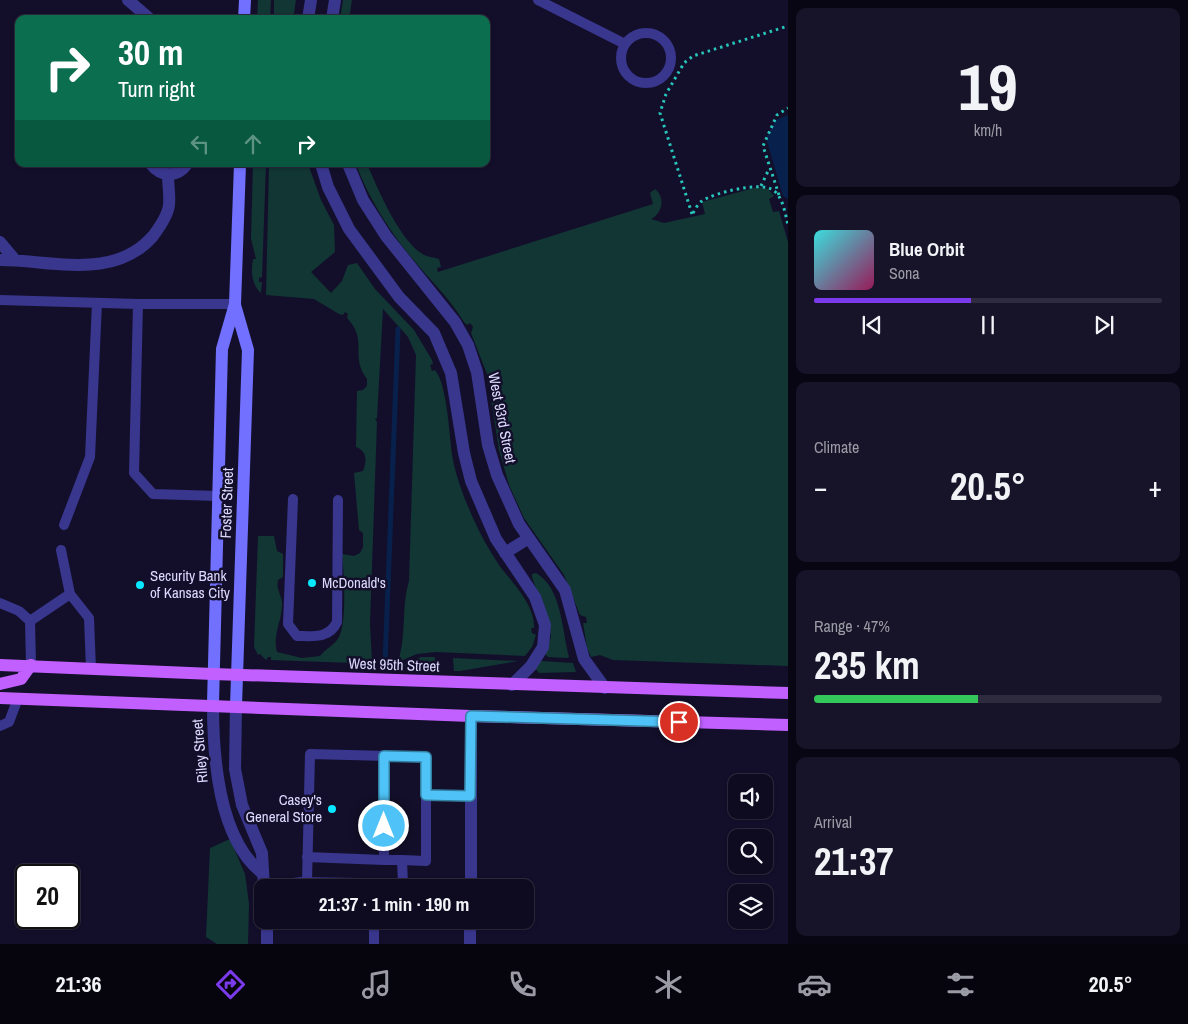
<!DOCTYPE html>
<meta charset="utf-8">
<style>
body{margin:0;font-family:"Archivo Narrow",sans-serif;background:#171429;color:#f1f3f6;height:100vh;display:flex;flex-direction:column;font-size:19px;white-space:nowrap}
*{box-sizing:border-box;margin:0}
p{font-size:16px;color:#9b9ba5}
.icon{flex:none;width:28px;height:28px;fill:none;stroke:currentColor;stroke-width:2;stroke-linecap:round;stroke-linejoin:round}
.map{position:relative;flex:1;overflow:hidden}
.drawer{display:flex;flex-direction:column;gap:8px;padding:8px;background:#080612;width:400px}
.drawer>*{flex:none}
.banner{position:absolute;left:15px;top:15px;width:475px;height:152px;border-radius:10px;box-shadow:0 1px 4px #0004,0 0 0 1px #2e2b3e;background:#0b6e4f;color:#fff;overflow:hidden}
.tools{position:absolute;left:728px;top:774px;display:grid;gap:10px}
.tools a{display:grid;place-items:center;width:45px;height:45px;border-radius:10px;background:#0e0b20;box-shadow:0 1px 4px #0004,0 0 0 1px #2e2b3e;font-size:25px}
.speed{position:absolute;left:15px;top:864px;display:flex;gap:10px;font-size:25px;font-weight:700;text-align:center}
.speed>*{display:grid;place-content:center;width:65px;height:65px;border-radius:50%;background:#0e0b20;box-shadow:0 1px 4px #0004,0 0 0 1px #2e2b3e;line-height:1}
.speed .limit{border:2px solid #111;border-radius:8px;background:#fff;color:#111}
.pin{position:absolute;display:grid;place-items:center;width:42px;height:42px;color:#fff;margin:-21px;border:2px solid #fff;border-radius:50%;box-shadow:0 1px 5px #0007}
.me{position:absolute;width:55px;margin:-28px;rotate:0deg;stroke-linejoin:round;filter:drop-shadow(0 0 4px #0008)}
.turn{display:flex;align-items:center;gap:18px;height:105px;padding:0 20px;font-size:22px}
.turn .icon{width:65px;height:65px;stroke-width:2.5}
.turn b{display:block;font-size:35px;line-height:42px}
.lanes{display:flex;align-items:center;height:48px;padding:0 20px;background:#0003;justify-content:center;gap:25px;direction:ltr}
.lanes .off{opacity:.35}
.big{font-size:38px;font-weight:800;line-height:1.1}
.drawer .tile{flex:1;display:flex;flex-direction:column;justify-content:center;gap:8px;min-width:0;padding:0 18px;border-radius:10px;background:#171429}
.drawer .dial{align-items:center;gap:0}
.dial b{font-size:65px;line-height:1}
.song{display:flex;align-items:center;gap:15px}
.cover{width:60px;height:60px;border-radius:8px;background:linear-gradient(135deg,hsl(180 70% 55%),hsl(330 70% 35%))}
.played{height:5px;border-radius:2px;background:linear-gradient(90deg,#7c3aed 45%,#2e2b3e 45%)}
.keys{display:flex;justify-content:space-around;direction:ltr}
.heat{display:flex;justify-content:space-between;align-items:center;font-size:28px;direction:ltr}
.charge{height:8px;border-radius:4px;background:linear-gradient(90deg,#34c759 47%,#2e2b3e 0)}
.trip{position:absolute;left:254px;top:879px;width:280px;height:50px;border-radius:10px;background:#0e0b20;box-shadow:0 1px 4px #0004,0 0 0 1px #2e2b3e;font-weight:800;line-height:50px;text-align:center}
.dock{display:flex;height:80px;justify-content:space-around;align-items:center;background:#06040d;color:#9b9ba5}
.dock .icon{width:35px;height:35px}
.dock .current{color:#7c3aed}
.dock b{font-size:22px;color:#f1f3f6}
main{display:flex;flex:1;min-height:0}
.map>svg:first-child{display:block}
.green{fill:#113634}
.water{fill:#07214c}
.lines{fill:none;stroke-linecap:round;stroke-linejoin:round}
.stream{stroke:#07214c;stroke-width:5}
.path{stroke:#27c5ba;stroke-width:3;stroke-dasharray:2.5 4;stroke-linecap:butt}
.lane{stroke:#39368e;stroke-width:10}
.street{stroke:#39368e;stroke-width:12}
.secondary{stroke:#7270ff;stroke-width:12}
.primary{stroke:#c260ff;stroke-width:12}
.route-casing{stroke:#337fa1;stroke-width:12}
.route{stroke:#4fc3f7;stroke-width:9}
.poi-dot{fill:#05e8ff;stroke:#130f2b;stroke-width:2}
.labels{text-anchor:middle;stroke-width:5;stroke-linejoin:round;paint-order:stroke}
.street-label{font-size:15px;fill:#ddd9ff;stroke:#130f2b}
.poi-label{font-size:15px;fill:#ddd9ff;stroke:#130f2b;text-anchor:start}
</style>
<main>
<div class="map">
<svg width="788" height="944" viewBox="0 0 788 944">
<rect width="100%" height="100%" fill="#130f2b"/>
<path class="green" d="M 258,0 L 271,0 L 270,19 L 257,19 Z
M 274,0 L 296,0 L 293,19 L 274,19 Z
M 343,0 L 352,0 L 349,19 L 340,19 Z
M 253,164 L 266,164 L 262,277 L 259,278 L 259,282 L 262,282 L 261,293 C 251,284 251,271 253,259 L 256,259 L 251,239 Z
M 269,164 L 308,164 L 321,200 L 334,225 L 335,252 L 311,272 L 331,293 L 342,281 L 348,265 L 357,263 L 375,289 L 414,330 L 432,360 L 433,364 L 430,365 L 432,371 L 435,370 C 448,386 449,438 453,460 C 457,480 465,500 473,518 C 480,534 489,550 499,565 C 512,583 535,604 534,628 L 531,628 L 532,633 L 536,635 L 532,647 L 525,656 L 436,652 L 417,654 L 398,662 C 407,634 401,608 409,581 L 416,355 L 408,337 L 383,309 L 377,418 L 375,419 L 377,422 L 370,624 L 372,662 L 358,663 L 357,661 L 354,660 L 354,663 L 271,660 L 271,657 L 268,657 L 266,660 L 260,654 L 258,655 L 254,647 L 258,536 L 274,536 L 277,551 L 283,554 L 283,577 L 278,580 C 276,589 281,594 282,602 C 283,620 272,634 277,652 L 302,658 L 320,656 C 326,648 334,646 339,637 C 347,622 344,571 342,554 L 354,556 L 360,553 L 363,547 L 363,533 L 359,530 L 354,473 L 363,471 C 367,461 367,451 356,447 L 357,391 L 363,390 L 367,386 L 367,379 C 349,356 369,341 347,318 L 348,314 L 345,312 L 343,315 L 339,314 L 314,299 L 266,295 Z
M 356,164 L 367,164 C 377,187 399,239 421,253 C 426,257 433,257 439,259 L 441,267 L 437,268 L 438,272 L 653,204 L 650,193 L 655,189 C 666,198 662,213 651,219 L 664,223 L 705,214 L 702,202 L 758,187 L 768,189 L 774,196 L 769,199 L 773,212 L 779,211 L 788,242 L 788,666 L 613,660 L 600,655 L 591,657 L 587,648 L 583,623 L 587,623 L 586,617 L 580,615 L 564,575 L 524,518 L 509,485 L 499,450 L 487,374 L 471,333 L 473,327 L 470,323 L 467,325 L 464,322 C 449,297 429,279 411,257 C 388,229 368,197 356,164 Z
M 536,573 C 562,588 562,631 569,657 L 567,658 L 548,657 L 545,654 L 551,637 L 550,629 L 532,577 L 532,574 Z
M 421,657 L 435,657 L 434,670 L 405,669 L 405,664 Z
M 453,658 L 518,661 L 460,671 L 454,671 Z
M 541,661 L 573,663 L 576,672 L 539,673 L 535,668 Z
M 230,839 L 245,874 L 249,904 L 248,944 L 217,944 L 206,937 L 210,848 Z"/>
<path class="water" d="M 788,115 L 788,199 L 783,196 L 766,138 L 776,120 Z"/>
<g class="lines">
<path class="stream" d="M 385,663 L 398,329"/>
<path class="path" d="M 761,186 L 769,169
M 779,195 L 763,146 L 777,115 L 788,108
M 693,213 C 695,210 698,203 702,201 C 713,193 761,181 773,190 C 783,197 785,213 788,225
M 692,214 L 660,113 L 666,94 L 684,63 L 693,56 L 788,26"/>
<path class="lane" d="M 538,0 L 625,44
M621 58a25 25 0 1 1 50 0a25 25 0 1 1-50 0Z
M 0,300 L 138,304 L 235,304
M 138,304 L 134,473 L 153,494 L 218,496
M 293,499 L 288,624 L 297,636 C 313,636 329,639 337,622 L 338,500
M 64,525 L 90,457 L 97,303
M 61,550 L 70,594 L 89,618 L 91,669
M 0,603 L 19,611 L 30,621 L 31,665
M 30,621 L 70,594
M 0,726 L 9,722 L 18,698
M 384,756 L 384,860 L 402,860
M 307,857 L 384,860
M 307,882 L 310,754 L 426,757 L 426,795 L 470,796
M 403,884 L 402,860 L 426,861 L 426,795
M 264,887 L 301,882 L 471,885
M 374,944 L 374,920"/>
<path class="street" d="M 128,0 L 150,19
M 308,19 L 311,0
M 332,19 L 335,0
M 151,164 C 161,177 177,178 187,164
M 321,164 L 328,187 L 349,229 L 399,297 L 434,333 L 451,373 L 464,453 L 471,481 L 496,539 L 535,597 L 545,625 L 543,647 L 531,666 L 512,685
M 348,164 L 363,200 L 386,236 L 455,322 L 468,345 L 477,372 L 488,445 L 497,475 L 519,524 L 565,590 L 584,659 L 605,688
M 0,242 L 15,260
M 0,260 C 52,260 114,281 153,236 C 159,228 168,215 169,205 C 170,195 168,185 168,175
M 505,553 L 529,538
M 213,704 C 213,757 218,838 262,873
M 236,706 L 235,769 L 242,805 L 262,853 L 264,888
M 471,716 L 471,888
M 267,944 L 267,920
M 470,944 L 470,920"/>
<path class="secondary" d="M 244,19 L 245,0
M 235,305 L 248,350 L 236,706
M 213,704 L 222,349 L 235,304 L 240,164"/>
<path class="primary" d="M 0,665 L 213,674 L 788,693
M 0,684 L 21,679 L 31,665
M 0,698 L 471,716 L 788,725"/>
</g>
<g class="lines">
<defs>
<path id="route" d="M 384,826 L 384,756 L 426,757 L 426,795 L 470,796 L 471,716 L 679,722"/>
</defs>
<use href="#route" class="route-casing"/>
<use href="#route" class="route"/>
</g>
<g class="poi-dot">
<circle cx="312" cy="583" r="5"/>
<circle cx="140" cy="585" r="5"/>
<circle cx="332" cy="809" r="5"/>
</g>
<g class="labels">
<g class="street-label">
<text transform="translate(502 418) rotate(79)" y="5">West 93rd Street</text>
<text transform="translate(227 503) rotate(-88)" y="5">Foster Street</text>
<text transform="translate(394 665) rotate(2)" y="5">West 95th Street</text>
<text transform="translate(200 751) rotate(-95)" y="5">Riley Street</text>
</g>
<g class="poi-label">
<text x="150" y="581">Security Bank<tspan x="150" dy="17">of Kansas City</tspan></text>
<text x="322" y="588">McDonald's</text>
<text x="322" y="805" text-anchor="end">Casey's<tspan x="322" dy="17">General Store</tspan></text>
</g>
</g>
</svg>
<div class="tools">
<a><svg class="icon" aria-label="sound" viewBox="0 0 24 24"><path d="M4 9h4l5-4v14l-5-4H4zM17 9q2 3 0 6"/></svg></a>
<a><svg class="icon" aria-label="search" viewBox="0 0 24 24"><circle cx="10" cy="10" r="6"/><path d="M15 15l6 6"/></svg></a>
<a><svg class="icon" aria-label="layers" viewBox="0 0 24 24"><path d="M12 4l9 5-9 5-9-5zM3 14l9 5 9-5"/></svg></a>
</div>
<div class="speed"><div class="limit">20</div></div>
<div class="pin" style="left:679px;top:722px;background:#d93025"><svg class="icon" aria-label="arrive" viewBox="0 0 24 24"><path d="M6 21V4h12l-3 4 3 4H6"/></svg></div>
<svg class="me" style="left:384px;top:826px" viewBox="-20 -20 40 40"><circle r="17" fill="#4fc3f7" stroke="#fff" stroke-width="3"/><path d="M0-11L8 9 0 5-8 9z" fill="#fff"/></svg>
<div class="trip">21:37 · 1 min · 190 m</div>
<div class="banner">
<div class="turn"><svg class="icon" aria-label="right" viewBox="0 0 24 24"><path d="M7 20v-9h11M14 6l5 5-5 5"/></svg><div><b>30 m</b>Turn right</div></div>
<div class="lanes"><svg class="icon off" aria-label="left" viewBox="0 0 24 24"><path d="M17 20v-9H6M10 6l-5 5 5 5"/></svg><svg class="icon off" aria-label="ahead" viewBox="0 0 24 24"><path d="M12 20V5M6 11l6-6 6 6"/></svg><svg class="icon" aria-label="right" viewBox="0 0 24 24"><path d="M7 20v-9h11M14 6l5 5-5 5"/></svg></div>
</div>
</div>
<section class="drawer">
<div class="tile dial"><b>19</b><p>km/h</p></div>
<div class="tile">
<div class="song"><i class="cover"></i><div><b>Blue Orbit</b><p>Sona</p></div></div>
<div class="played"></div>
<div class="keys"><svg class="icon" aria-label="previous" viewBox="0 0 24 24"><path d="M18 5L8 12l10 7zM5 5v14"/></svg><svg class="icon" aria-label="pause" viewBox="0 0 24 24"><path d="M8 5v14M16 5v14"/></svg><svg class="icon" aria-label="next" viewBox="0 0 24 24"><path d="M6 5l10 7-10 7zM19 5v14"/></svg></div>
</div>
<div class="tile"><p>Climate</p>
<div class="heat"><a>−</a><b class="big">20.5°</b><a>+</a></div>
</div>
<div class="tile"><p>Range · 47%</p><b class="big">235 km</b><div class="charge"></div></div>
<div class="tile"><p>Arrival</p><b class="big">21:37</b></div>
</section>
</main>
<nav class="dock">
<b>21:36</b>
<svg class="icon current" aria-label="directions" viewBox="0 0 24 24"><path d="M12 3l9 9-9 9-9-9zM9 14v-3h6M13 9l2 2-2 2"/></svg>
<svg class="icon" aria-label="music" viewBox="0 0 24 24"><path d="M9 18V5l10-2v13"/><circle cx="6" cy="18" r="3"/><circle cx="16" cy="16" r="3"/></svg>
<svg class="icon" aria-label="phone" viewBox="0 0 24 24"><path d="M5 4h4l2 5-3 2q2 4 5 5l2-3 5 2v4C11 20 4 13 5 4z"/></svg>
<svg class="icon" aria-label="climate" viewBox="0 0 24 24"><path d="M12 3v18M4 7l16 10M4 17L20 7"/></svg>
<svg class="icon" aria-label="car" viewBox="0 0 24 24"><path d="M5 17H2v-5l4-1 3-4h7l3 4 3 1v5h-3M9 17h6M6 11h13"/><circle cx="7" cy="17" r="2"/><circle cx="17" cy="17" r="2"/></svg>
<svg class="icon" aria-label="filters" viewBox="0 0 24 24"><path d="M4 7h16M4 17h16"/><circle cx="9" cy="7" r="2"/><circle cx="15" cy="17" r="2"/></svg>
<b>20.5°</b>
</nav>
